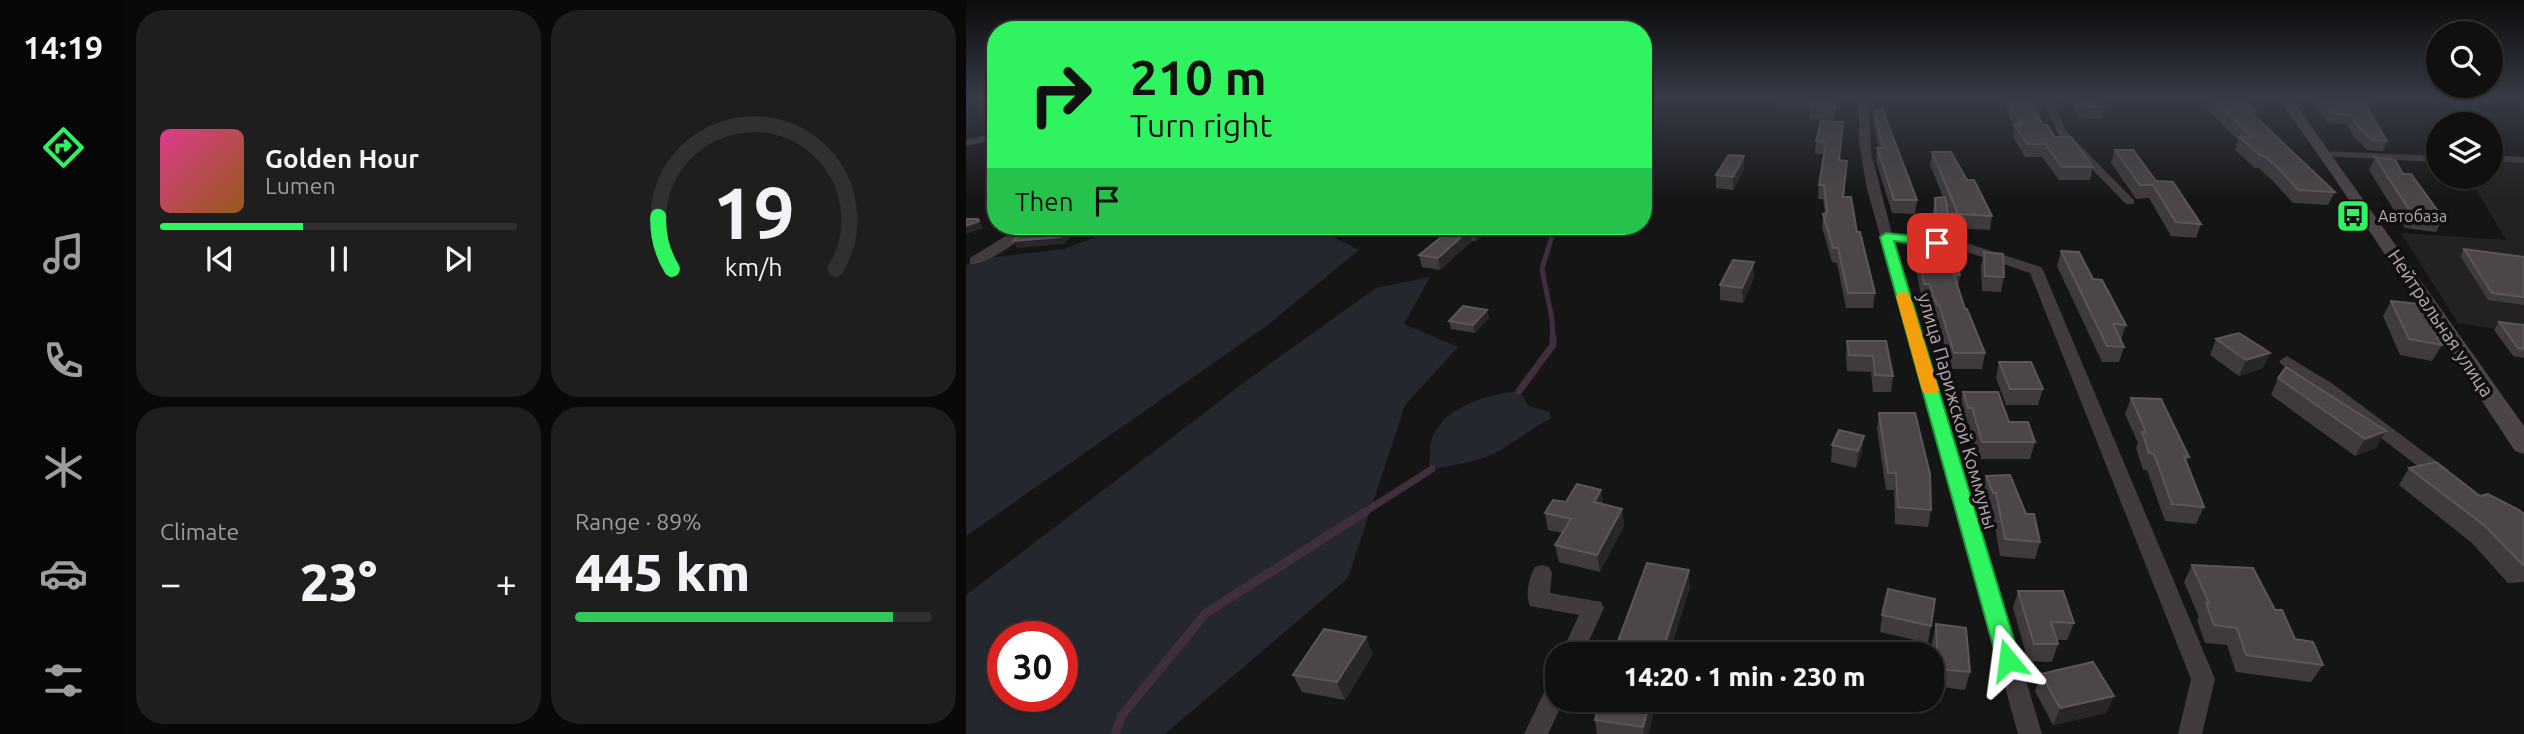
<!DOCTYPE html>
<meta charset="utf-8">
<style>
body{margin:0;font-family:Ubuntu,sans-serif;background:#1e1e1e;color:#f1f3f6;height:100vh;display:flex;flex-direction:column;font-size:26px;white-space:nowrap}
*{box-sizing:border-box;margin:0}
p{font-size:23px;color:#9c9d9f}
.icon{flex:none;width:38px;height:38px;fill:none;stroke:currentColor;stroke-width:2;stroke-linecap:round;stroke-linejoin:round}
.map{position:relative;flex:1;overflow:hidden}
.details{display:flex;flex-direction:column;gap:10px;padding:10px;background:#090909;width:840px}
.details>*{flex:none}
.banner{position:absolute;left:21px;top:21px;width:665px;height:214px;border-radius:28px;box-shadow:0 2px 5px #0004,0 0 0 2px #303030;background:#2ff45f;color:#111;overflow:hidden}
.tools{position:absolute;left:1460px;top:21px;display:grid;gap:14px}
.tools a{display:grid;place-items:center;width:77px;height:77px;border-radius:50%;background:#101010;box-shadow:0 2px 5px #0004,0 0 0 2px #303030;font-size:35px}
.speed{position:absolute;left:21px;top:621px;display:flex;gap:14px;font-size:35px;font-weight:700;text-align:center}
.speed>*{display:grid;place-content:center;width:91px;height:91px;border-radius:50%;background:#101010;box-shadow:0 2px 5px #0004,0 0 0 2px #303030;line-height:1}
.speed .limit{border:10px solid #d22;background:#fff;color:#111}
.pin{position:absolute;display:grid;place-items:center;width:60px;height:60px;color:#fff;margin:-30px;border-radius:14px;box-shadow:0 4px 10px #0006}
.me{position:absolute;width:77px;margin:-38px;rotate:344deg;stroke-linejoin:round;filter:drop-shadow(0 0 5px #0008)}
.turn{display:flex;align-items:center;gap:24px;height:147px;padding:0 28px;font-size:32px}
.turn .icon{width:91px;height:91px;stroke-width:2.5}
.turn b{display:block;font-size:49px;line-height:60px}
.then{display:flex;align-items:center;height:66px;padding:0 28px;background:#0003;gap:14px;font-size:26px}
.big{font-size:52px;font-weight:800;line-height:1.1}
.details .widget{flex:1;display:flex;flex-direction:column;justify-content:center;gap:10px;min-width:0;padding:0 24px;border-radius:28px;background:#1e1e1e}
.details .dial{align-items:center;gap:0}
.dial svg{height:182px;overflow:visible;fill:none;stroke:#303030;stroke-width:7;stroke-linecap:round;text-anchor:middle}
.dial text{fill:#f1f3f6;stroke:none}
.song{display:flex;align-items:center;gap:21px}
.cover{width:84px;height:84px;border-radius:10px;background:linear-gradient(135deg,hsl(330 70% 55%),hsl(30 70% 35%))}
.played{height:7px;border-radius:4px;background:linear-gradient(90deg,#2ff45f 40%,#303030 40%)}
.keys{display:flex;justify-content:space-around;direction:ltr}
.heat{display:flex;justify-content:space-between;align-items:center;font-size:38px;direction:ltr}
.charge{height:10px;border-radius:5px;background:linear-gradient(90deg,#34c759 89%,#303030 0)}
.details .tiles{flex:1;display:grid;gap:10px;grid-template-columns:repeat(2,1fr)}
.trip{position:absolute;left:579px;top:642px;width:399px;height:70px;border-radius:28px;background:#101010;box-shadow:0 2px 5px #0004,0 0 0 2px #303030;font-weight:800;line-height:70px;text-align:center}
main{display:flex;flex:1;min-height:0}
.tabs{display:flex;flex-direction:column;width:126px;justify-content:space-around;align-items:center;background:#060606;color:#9c9d9f}
.tabs .icon{width:49px;height:49px}
.tabs .on{color:#2ff45f}
.tabs b{font-size:32px;color:#f1f3f6}
.map>svg:first-child{display:block}
.built{fill:#232122}
.green{fill:#25272e;fill-rule:evenodd}
.lines{fill:none;stroke-linecap:round;stroke-linejoin:round}
.stream-far2{stroke:#402e3f;stroke-width:5}
.stream-far1{stroke:#402e3f;stroke-width:7}
.stream{stroke:#402e3f;stroke-width:9}
.minor{fill:#413a3e;fill-rule:evenodd}
.secondary{fill:#4c4449;fill-rule:evenodd}
.wall{fill:#3f3a3d}
.shaded-wall{fill:#292628}
.building{fill:#4c4649;stroke:#5d555a;stroke-width:2}
.route{fill:#2ff45f;stroke:#1f9f3e;stroke-width:2}
.slow{fill:#f59e0b}
.labels{text-anchor:middle;stroke-width:7;stroke-linejoin:round;paint-order:stroke}
.far-poi-label{font-size:16px;fill:#b7a6b2;stroke:#111010;text-anchor:start}
.street-label{font-size:19px;fill:#b7a6b2;stroke:#111010}
</style>
<main>
<nav class="tabs">
<b>14:19</b>
<svg class="icon on" aria-label="directions" viewBox="0 0 24 24"><path d="M12 3l9 9-9 9-9-9zM9 14v-3h6M13 9l2 2-2 2"/></svg>
<svg class="icon" aria-label="music" viewBox="0 0 24 24"><path d="M9 18V5l10-2v13"/><circle cx="6" cy="18" r="3"/><circle cx="16" cy="16" r="3"/></svg>
<svg class="icon" aria-label="phone" viewBox="0 0 24 24"><path d="M5 4h4l2 5-3 2q2 4 5 5l2-3 5 2v4C11 20 4 13 5 4z"/></svg>
<svg class="icon" aria-label="climate" viewBox="0 0 24 24"><path d="M12 3v18M4 7l16 10M4 17L20 7"/></svg>
<svg class="icon" aria-label="car" viewBox="0 0 24 24"><path d="M5 17H2v-5l4-1 3-4h7l3 4 3 1v5h-3M9 17h6M6 11h13"/><circle cx="7" cy="17" r="2"/><circle cx="17" cy="17" r="2"/></svg>
<svg class="icon" aria-label="filters" viewBox="0 0 24 24"><path d="M4 7h16M4 17h16"/><circle cx="9" cy="7" r="2"/><circle cx="15" cy="17" r="2"/></svg>
</nav>
<section class="details">
<div class="tiles">
<div class="widget">
<div class="song"><i class="cover"></i><div><b>Golden Hour</b><p>Lumen</p></div></div>
<div class="played"></div>
<div class="keys"><svg class="icon" aria-label="previous" viewBox="0 0 24 24"><path d="M18 5L8 12l10 7zM5 5v14"/></svg><svg class="icon" aria-label="pause" viewBox="0 0 24 24"><path d="M8 5v14M16 5v14"/></svg><svg class="icon" aria-label="next" viewBox="0 0 24 24"><path d="M6 5l10 7-10 7zM19 5v14"/></svg></div>
</div>
<div class="widget dial"><svg viewBox="0 0 100 80">
<path d="M14 69A42 42 0 1 1 86 69"/>
<path d="M14 69A42 42 0 0 1 8 46" stroke="#2ff45f"/>
<text x="50" y="56" font-size="32" font-weight="700">19</text>
<text x="50" y="72" font-size="11">km/h</text>
</svg></div>
<div class="widget"><p>Climate</p>
<div class="heat"><a>−</a><b class="big">23°</b><a>+</a></div>
</div>
<div class="widget"><p>Range · 89%</p><b class="big">445 km</b><div class="charge"></div></div>
</div>
</section>
<div class="map">
<svg width="1558" height="734" viewBox="0 0 1558 734">
<rect width="100%" height="100%" fill="#161515"/>
<path class="built" d="M 1524,158 L 1558,160 L 1558,333 L 1492,323 L 1435,233 L 1540,240 L 1503,177 L 1524,177 Z"/>
<path class="green" d="M 158,226 L 302,226 L 361,234 L 393,250 L 299,327 L 0,536 L 0,265 L 21,258 L 98,249 Z
M 464,277 L 438,324 L 492,347 L 439,405 L 382,578 L 199,734 L 0,734 L 0,595 L 280,381 L 410,288 ZM 37,637 L 96,637 L 96,696 L 37,696 Z
M 553,391 L 563,406 L 584,412 L 584,419 C 567,427 553,439 537,449 C 516,461 490,465 466,469 L 463,465 C 464,458 464,449 465,442 C 473,408 522,394 553,391 Z"/>
<g class="lines">
<path class="stream-far2" d="M 587,340 L 586,319 L 576,269 L 589,226"/>
<path class="stream-far1" d="M 553,391 L 587,345 L 587,338
M 397,513 L 466,469"/>
<path class="stream" d="M 149,734 L 156,715 L 240,613 L 399,512"/>
<path class="minor" d="M 893,98 L 903,98 L 905,152 L 926,234 L 997,242 L 1075,267 L 1077,270 L 1249,679 L 1236,734 L 1212,734 L 1225,679 L 1064,273 L 995,250 L 929,242 L 1076,734 L 1052,734 L 900,185 L 893,142 Z
M 1076,98 L 1085,98 L 1100,131 L 1168,200 L 1168,204 L 1160,204 L 1092,134 Z
M 30,133 L 30,139 L 0,146 L 0,140 Z
M 1358,151 L 1472,156 L 1472,162 L 1354,156 L 1354,152 Z
M 1524,155 L 1558,157 L 1558,163 L 1524,161 Z
M 56,226 L 69,226 C 59,238 20,266 4,264 L 4,258 Z
M 1321,356 L 1367,384 L 1482,470 L 1485,475 L 1482,480 L 1470,480 L 1355,392 L 1315,364 L 1313,361 Z
M 576,565 L 583,567 L 586,573 L 584,593 L 635,602 L 638,608 L 617,654 L 595,654 L 613,615 L 564,606 C 559,596 563,577 569,567 Z
M 592,677 L 592,700 L 598,700 L 582,734 L 558,734 L 584,680 Z"/>
<path class="secondary" d="M 1312,98 L 1325,98 L 1558,426 L 1558,454 L 1549,451 L 1367,176 Z"/>
</g>
<path class="wall" d="M 813,98 L 871,98 L 868,120 L 843,119 L 844,107 L 813,105 Z
M 1038,98 L 1065,98 L 1068,109 L 1077,125 L 1089,137 L 1127,167 L 1124,180 L 1093,180 L 1076,157 L 1059,157 L 1047,137 L 1048,129 L 1045,123 Z
M 1102,98 L 1136,98 L 1135,103 L 1138,107 L 1135,119 L 1114,118 Z
M 1238,98 L 1275,98 L 1289,111 L 1287,115 L 1369,192 L 1362,205 L 1327,203 L 1306,180 L 1293,168 L 1289,168 L 1269,150 L 1272,140 L 1241,109 L 1243,103 Z
M 1344,98 L 1410,98 L 1406,108 L 1400,108 L 1421,141 L 1417,151 L 1401,150 L 1388,137 L 1381,124 L 1362,123 Z
M 908,111 L 951,200 L 949,214 L 926,213 L 910,161 L 911,148 L 913,148 L 907,123 Z
M 855,121 L 873,160 L 878,197 L 891,232 L 909,293 L 907,308 L 880,308 L 871,263 L 866,262 L 856,227 L 857,214 L 859,213 L 857,199 L 852,199 L 853,185 L 858,154 L 849,154 L 850,141 Z
M 1149,150 L 1190,181 L 1235,224 L 1230,238 L 1205,236 L 1183,198 L 1170,199 L 1145,163 Z
M 966,152 L 1001,180 L 1026,216 L 1024,230 L 990,228 L 980,204 L 984,223 L 982,236 L 994,275 L 992,286 L 999,309 L 1019,353 L 1016,369 L 986,369 L 971,320 L 968,320 L 961,299 L 956,299 L 950,270 L 951,252 L 953,238 L 970,239 L 971,236 L 968,236 L 967,211 L 969,198 L 977,197 L 964,165 Z
M 1409,157 L 1477,218 L 1470,232 L 1439,228 L 1403,170 Z
M 778,169 L 767,190 L 750,188 L 750,175 Z
M 485,226 L 529,226 L 529,227 L 510,241 L 506,241 L 474,270 L 456,267 L 453,255 L 486,229 Z
M 1498,249 L 1558,257 L 1558,305 L 1522,300 L 1494,256 Z
M 1095,251 L 1127,279 L 1160,325 L 1155,340 L 1158,347 L 1153,362 L 1136,362 L 1091,266 Z
M 1018,252 L 1038,277 L 1035,292 L 1016,291 L 1015,266 Z
M 788,277 L 777,303 L 754,300 L 754,285 Z
M 1425,301 L 1476,345 L 1466,361 L 1434,355 L 1417,316 Z
M 521,310 L 523,318 L 509,333 L 485,329 L 483,321 Z
M 1533,322 L 1558,325 L 1558,358 L 1547,356 L 1528,330 Z
M 1250,339 L 1297,368 L 1273,376 L 1244,355 Z
M 881,341 L 920,341 L 927,376 L 925,392 L 907,392 L 905,372 L 881,371 L 880,356 Z
M 1033,362 L 1077,389 L 1072,405 L 1040,405 L 1030,378 Z
M 1320,367 L 1410,448 L 1389,456 L 1305,395 L 1312,378 Z
M 997,392 L 1043,422 L 1069,442 L 1064,459 L 1013,459 L 1003,424 L 998,424 L 994,408 Z
M 1165,398 L 1223,457 L 1220,462 L 1238,507 L 1230,524 L 1199,521 L 1181,470 L 1177,470 L 1170,448 L 1172,443 L 1159,414 Z
M 913,413 L 965,510 L 962,527 L 929,524 L 928,490 L 920,490 L 911,429 Z
M 866,445 L 896,453 L 890,468 L 865,462 Z
M 1443,468 L 1558,514 L 1558,582 L 1542,583 L 1506,543 L 1433,485 Z
M 1020,476 L 1060,514 L 1074,542 L 1069,559 L 1034,556 L 1026,510 L 1023,510 L 1016,493 Z
M 600,502 L 637,504 L 656,509 L 658,526 L 634,572 L 593,562 L 589,545 L 596,533 L 582,530 L 579,513 Z
M 1226,565 L 1309,610 L 1329,639 L 1357,665 L 1345,682 L 1270,672 L 1261,645 L 1239,643 L 1231,620 L 1233,617 L 1218,582 Z
M 724,587 L 703,654 L 652,654 L 651,644 Z
M 1052,591 L 1108,623 L 1101,640 L 1090,640 L 1092,644 L 1086,662 L 1062,661 L 1047,608 Z
M 916,615 L 965,626 L 962,643 L 914,632 Z
M 970,624 L 1004,672 L 999,690 L 968,686 L 966,642 Z
M 407,654 L 379,700 L 336,692 L 327,675 Z
M 1075,674 L 1148,696 L 1140,713 L 1087,725 L 1069,691 Z
M 635,700 L 691,700 L 682,734 L 631,734 L 629,720 Z"/>
<path class="shaded-wall" d="M 0,98 L 15,98 L 0,103 Z
M 778,156 L 778,169 L 767,190 L 767,177 Z
M 12,219 L 17,228 L 0,234 L 0,226 Z
M 105,226 L 116,226 L 98,244 L 51,248 L 47,241 Z
M 513,226 L 529,226 L 529,227 L 510,241 L 507,230 Z
M 504,229 L 506,241 L 474,270 L 472,258 Z
M 788,262 L 788,277 L 777,303 L 776,288 Z
M 521,310 L 523,318 L 509,333 L 507,325 Z
M 1304,353 L 1297,368 L 1273,376 L 1280,360 Z
M 1420,431 L 1410,448 L 1389,456 L 1399,439 Z
M 898,436 L 896,453 L 890,468 L 892,451 Z
M 635,490 L 638,507 L 628,502 Z
M 656,509 L 658,526 L 634,572 L 631,555 Z
M 723,570 L 724,587 L 703,654 L 697,654 Z
M 400,637 L 407,654 L 379,700 L 371,682 Z
M 1148,696 L 1140,713 L 1087,725 L 1094,708 Z
M 684,700 L 691,700 L 682,734 L 678,734 L 677,727 Z"/>
<path class="building" d="M 846,98 L 870,98 L 869,109 L 844,108 Z
M 1044,98 L 1065,98 L 1068,109 L 1077,125 L 1081,125 L 1089,137 L 1105,137 L 1127,167 L 1096,167 L 1079,144 L 1061,144 L 1049,125 L 1056,125 L 1047,111 Z
M 1112,98 L 1132,98 L 1138,107 L 1117,106 Z
M 1246,98 L 1275,98 L 1289,111 L 1283,111 L 1369,192 L 1332,190 L 1311,167 L 1298,156 L 1294,155 L 1273,137 L 1286,137 Z
M 1355,98 L 1395,98 L 1421,141 L 1406,140 L 1392,127 L 1385,115 L 1366,113 Z
M 916,108 L 951,200 L 928,200 L 911,148 L 917,148 L 908,111 Z
M 855,121 L 877,122 L 873,160 L 881,161 L 877,197 L 885,197 L 891,232 L 894,232 L 909,293 L 882,293 L 872,248 L 867,248 L 857,214 L 861,213 L 858,185 L 853,185 L 860,142 L 850,141 Z
M 1149,150 L 1167,150 L 1190,181 L 1207,182 L 1235,224 L 1210,222 L 1187,185 L 1174,185 Z
M 966,152 L 985,152 L 1001,180 L 1008,180 L 1026,216 L 992,214 Z
M 763,155 L 778,156 L 767,177 L 750,175 Z
M 1409,157 L 1429,160 L 1437,174 L 1445,174 L 1477,218 L 1446,214 Z
M 979,197 L 984,223 L 970,222 L 969,198 Z
M 0,219 L 12,219 L 13,221 L 0,226 Z
M 62,226 L 105,226 L 94,237 L 47,241 Z
M 487,226 L 513,226 L 507,230 L 504,229 L 472,258 L 453,255 L 489,226 Z
M 971,235 L 986,237 L 994,275 L 988,275 L 999,309 L 1001,309 L 1019,353 L 988,353 L 973,305 L 971,305 L 963,284 L 958,284 L 952,255 L 953,238 L 971,239 Z
M 1498,249 L 1558,257 L 1558,297 L 1526,293 Z
M 1095,251 L 1113,252 L 1127,279 L 1136,280 L 1160,325 L 1147,324 L 1158,347 L 1141,346 Z
M 1018,252 L 1037,254 L 1038,277 L 1019,276 Z
M 767,260 L 788,262 L 776,288 L 754,285 Z
M 1425,301 L 1453,304 L 1476,345 L 1443,339 Z
M 497,306 L 521,310 L 507,325 L 483,321 Z
M 1533,322 L 1558,325 L 1558,349 L 1552,348 Z
M 1273,333 L 1304,353 L 1280,360 L 1250,339 Z
M 881,341 L 920,341 L 927,376 L 909,375 L 907,356 L 883,355 Z
M 1033,362 L 1065,362 L 1077,389 L 1044,389 Z
M 1320,367 L 1420,431 L 1399,439 L 1312,378 Z
M 997,392 L 1032,392 L 1043,422 L 1062,422 L 1069,442 L 1016,442 L 1006,408 L 1002,408 Z
M 1165,398 L 1195,399 L 1223,457 L 1218,456 L 1238,507 L 1206,504 L 1188,454 L 1183,453 L 1176,432 L 1180,432 Z
M 913,413 L 949,413 L 964,474 L 965,510 L 932,507 L 930,473 L 922,473 Z
M 873,430 L 898,436 L 892,451 L 866,445 Z
M 1470,462 L 1514,496 L 1522,494 L 1553,510 L 1558,514 L 1558,565 L 1557,565 L 1519,526 L 1443,468 Z
M 1044,475 L 1060,514 L 1068,514 L 1074,542 L 1039,539 L 1030,493 L 1027,493 L 1020,476 Z
M 611,484 L 635,490 L 628,502 L 656,509 L 631,555 L 589,545 L 605,519 L 579,513 L 587,500 L 600,502 Z
M 681,563 L 723,570 L 696,652 L 651,644 Z
M 1226,565 L 1287,568 L 1309,610 L 1316,610 L 1329,639 L 1347,642 L 1357,665 L 1280,655 L 1271,628 L 1248,625 L 1240,603 L 1243,603 Z
M 922,589 L 969,599 L 965,626 L 916,615 Z
M 1052,591 L 1097,591 L 1108,623 L 1085,622 L 1092,644 L 1068,644 Z
M 970,624 L 1000,628 L 1004,672 L 972,669 Z
M 358,629 L 400,637 L 371,682 L 327,675 Z
M 1127,662 L 1148,696 L 1094,708 L 1075,674 Z
M 635,700 L 684,700 L 677,727 L 629,720 Z"/>
<linearGradient id="sky" x2="0" y2="1"><stop stop-color="#0c0c0c"/><stop offset="0.49" stop-color="#363b46"/><stop offset="1" stop-color="#363b46" stop-opacity="0"/></linearGradient>
<rect width="1558" height="201" fill="url(#sky)"/>
<path class="route" d="M 920,233 L 971,239 L 978,243 L 971,246 L 928,241 L 1054,660 L 1050,667 L 1042,670 L 1034,667 L 1031,660 L 914,237 Z"/>
<path class="slow" d="M 937,291 L 944,296 L 973,390 L 970,394 L 959,394 L 956,390 L 930,296 Z"/>
<defs>
<symbol id="bus-square" viewBox="-11 -11 22 22"><rect x="-9" y="-9" width="18" height="18" rx="4" fill="#2ff45f" stroke="#111010"/><path d="M-5-6H5V4H4V6H2V4H-2V6H-4V4H-5ZM-3.5-4V0h7V-4ZM-3.5 1.2v1.5H-2V1.2ZM2 1.2v1.5H3.5V1.2Z" fill="#111"/></symbol>
</defs>
<g fill-rule="evenodd">
<use href="#bus-square" x="1368" y="197" width="38" height="38"/>
</g>
<g class="labels">
<g class="far-poi-label">
<text x="1412" y="222">Автобаза</text>
</g>
<g class="street-label">
<text transform="translate(1475 323) rotate(56)" y="7">Нейтральная улица</text>
<text transform="translate(992 411) rotate(74)" y="7">улица Парижской Коммуны</text>
</g>
</g>
</svg>
<div class="tools">
<a><svg class="icon" aria-label="search" viewBox="0 0 24 24"><circle cx="10" cy="10" r="6"/><path d="M15 15l6 6"/></svg></a>
<a><svg class="icon" aria-label="layers" viewBox="0 0 24 24"><path d="M12 4l9 5-9 5-9-5zM3 14l9 5 9-5"/></svg></a>
</div>
<div class="speed"><div class="limit">30</div></div>
<div class="pin" style="left:971px;top:243px;background:#d93025"><svg class="icon" aria-label="arrive" viewBox="0 0 24 24"><path d="M6 21V4h12l-3 4 3 4H6"/></svg></div>
<svg class="me" style="left:1042px;top:660px" viewBox="-20 -20 40 40"><path d="M0-17L14 15 0 8-14 15z" fill="#2ff45f" stroke="#fff" stroke-width="4"/></svg>
<div class="trip">14:20 · 1 min · 230 m</div>
<div class="banner">
<div class="turn"><svg class="icon" aria-label="right" viewBox="0 0 24 24"><path d="M7 20v-9h11M14 6l5 5-5 5"/></svg><div><b>210 m</b>Turn right</div></div>
<div class="then">Then<svg class="icon" aria-label="arrive" viewBox="0 0 24 24"><path d="M6 21V4h12l-3 4 3 4H6"/></svg></div>
</div>
</div>
</main>
